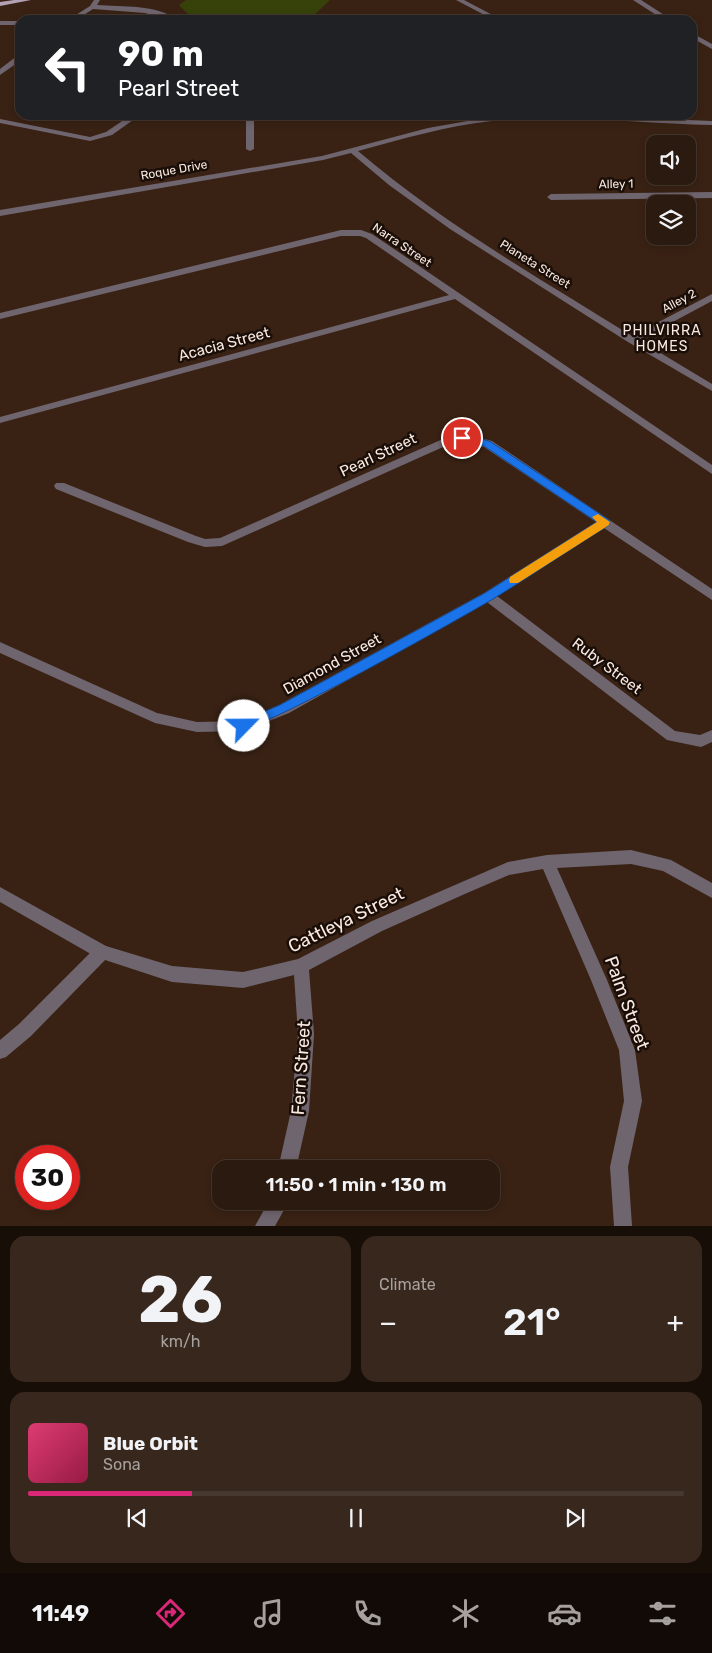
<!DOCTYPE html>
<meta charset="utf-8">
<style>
body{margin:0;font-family:Rubik,sans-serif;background:#37271d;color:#f1f3f6;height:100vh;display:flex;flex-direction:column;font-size:19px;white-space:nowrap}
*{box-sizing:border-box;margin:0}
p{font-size:16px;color:#a6a19e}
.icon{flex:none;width:28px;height:28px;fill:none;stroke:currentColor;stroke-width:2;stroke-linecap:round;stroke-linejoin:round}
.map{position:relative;height:1226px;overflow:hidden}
.details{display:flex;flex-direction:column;gap:10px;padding:10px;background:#180e08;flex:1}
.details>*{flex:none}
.guide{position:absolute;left:15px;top:15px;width:682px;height:105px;border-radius:15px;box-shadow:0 2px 8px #0003,0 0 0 1px #47382f;background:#202124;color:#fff;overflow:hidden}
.controls{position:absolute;left:646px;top:135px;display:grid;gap:10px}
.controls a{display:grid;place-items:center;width:50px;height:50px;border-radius:10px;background:#2b1a0f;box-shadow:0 2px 8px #0003,0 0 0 1px #47382f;font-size:25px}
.speed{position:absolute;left:15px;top:1145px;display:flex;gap:10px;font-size:25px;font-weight:700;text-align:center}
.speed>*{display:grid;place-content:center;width:65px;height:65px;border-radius:50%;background:#2b1a0f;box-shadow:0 2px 8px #0003,0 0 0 1px #47382f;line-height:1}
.speed .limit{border:8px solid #d22;background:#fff;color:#111}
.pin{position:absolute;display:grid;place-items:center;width:42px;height:42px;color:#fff;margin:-21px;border:2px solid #fff;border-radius:50%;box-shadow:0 1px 5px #0007}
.me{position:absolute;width:55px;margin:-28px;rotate:67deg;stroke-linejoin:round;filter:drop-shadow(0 0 4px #0008)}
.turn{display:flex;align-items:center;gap:18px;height:105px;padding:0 20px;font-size:22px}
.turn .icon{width:65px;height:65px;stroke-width:2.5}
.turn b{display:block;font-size:35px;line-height:42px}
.big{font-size:38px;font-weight:600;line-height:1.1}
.details .tile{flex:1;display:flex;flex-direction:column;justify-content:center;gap:8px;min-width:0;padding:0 18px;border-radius:15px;background:#37271d}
.details .dial{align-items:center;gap:0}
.dial b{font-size:65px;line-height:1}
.song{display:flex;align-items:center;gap:15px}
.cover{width:60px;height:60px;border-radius:8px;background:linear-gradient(135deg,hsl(340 70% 55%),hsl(340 70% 35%))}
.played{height:5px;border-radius:2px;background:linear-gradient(90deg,#db2777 25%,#47382f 25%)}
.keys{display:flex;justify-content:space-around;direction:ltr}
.heat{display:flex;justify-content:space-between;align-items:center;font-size:28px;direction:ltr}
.details .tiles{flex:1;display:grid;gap:10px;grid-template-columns:1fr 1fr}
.tile:last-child{grid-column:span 2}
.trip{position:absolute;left:212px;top:1160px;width:288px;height:50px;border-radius:15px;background:#2b1a0f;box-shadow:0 2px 8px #0003,0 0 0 1px #47382f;font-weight:600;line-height:50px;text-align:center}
.dock{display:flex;height:80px;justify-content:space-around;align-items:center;background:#110a06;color:#a6a19e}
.dock .icon{width:35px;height:35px}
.dock .selected{color:#db2777}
.dock b{font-size:22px;color:#f1f3f6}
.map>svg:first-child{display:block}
.green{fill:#36420a}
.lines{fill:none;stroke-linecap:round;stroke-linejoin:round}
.lane{fill:#6f656f;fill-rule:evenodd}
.street{fill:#6f656f;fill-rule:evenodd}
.primary{fill:#b5a1b6;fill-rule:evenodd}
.route{fill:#1a73e8;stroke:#114b97}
.slow{fill:#f59e0b}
.labels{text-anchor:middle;stroke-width:5;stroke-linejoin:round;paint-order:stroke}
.far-street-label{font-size:12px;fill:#fae9e0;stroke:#190e08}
.far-neighbourhood-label{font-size:14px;letter-spacing:1px;fill:#fae9e0;stroke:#190e08}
.street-label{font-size:15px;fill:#fae9e0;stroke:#190e08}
.near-street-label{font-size:18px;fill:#fae9e0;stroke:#190e08}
</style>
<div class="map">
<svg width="712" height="1226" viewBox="0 0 712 1226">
<rect width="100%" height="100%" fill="#392214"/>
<path class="green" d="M 186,0 L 330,0 L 309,20 L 194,20 L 179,5 Z"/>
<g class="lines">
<path class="lane" d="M 94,0 L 100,0 L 97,5 C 122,7 157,4 177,20 L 168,20 L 145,13 L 93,9 L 76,20 L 68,20 L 90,6 Z
M 0,21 L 20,21 L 20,25 L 0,25 Z
M 17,56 L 20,56 L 20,61 L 0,75 L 0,69 Z
M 131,115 L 140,115 L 112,135 L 90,141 L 0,123 L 0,119 L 90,137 L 106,132 Z
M 246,115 L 254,115 L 254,149 L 250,151 L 246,149 Z
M 102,945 L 108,947 L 110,952 L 108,957 L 31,1036 L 6,1057 L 0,1059 L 0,1040 L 19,1024 L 96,947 Z"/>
<path class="street" d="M 456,0 L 464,0 L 502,20 L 494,20 Z
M 633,0 L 641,0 L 672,20 L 664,20 Z
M 692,33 L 712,44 L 712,49 L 692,38 Z
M 513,115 L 567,115 L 712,121 L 712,125 C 641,123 562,114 492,121 C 446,126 402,139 358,151 C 442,223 539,278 632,336 L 712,294 L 712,301 L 639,340 L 712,384 L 712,391 L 628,342 L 450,229 L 389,185 L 351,153 L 323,160 L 0,216 L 0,210 L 322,156 L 428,128 L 490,117 Z
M 712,192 L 712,198 L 551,200 L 547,197 L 551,194 Z
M 341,230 L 361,230 L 372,234 L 712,465 L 712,474 L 455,299 L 0,423 L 0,417 L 449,295 L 366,238 L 360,236 L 341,236 L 0,319 L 0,313 Z
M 459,435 L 473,436 L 492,441 L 712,589 L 712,600 L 604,528 L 497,596 L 675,731 L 700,735 L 712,730 L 712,742 L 701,747 L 667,740 L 487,602 L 289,713 L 244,731 L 197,732 L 155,723 L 0,653 L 0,642 L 157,713 L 197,722 L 243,721 L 279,705 L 484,593 L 596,522 L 484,447 L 468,443 L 452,443 L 222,546 L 205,547 L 188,542 L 56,489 L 54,486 L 56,483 L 64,483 L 196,536 L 205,539 L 220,538 L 445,438 Z
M 631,850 L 671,860 L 712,883 L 712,898 L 663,871 L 631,864 L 557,868 L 607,980 L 635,1050 L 642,1101 L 628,1167 L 632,1226 L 614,1226 L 610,1167 L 624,1101 L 619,1050 L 591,980 L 543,869 L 509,875 L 467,893 L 382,931 L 309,970 L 314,1034 L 309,1111 L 296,1169 L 278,1169 L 291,1111 L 298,1034 L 294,975 L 243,988 L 172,982 L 96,957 L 0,902 L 0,887 L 106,946 L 172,966 L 243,972 L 298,959 L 372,921 L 508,862 L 547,855 Z
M 269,1201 L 289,1201 L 275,1226 L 255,1226 Z"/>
<path class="primary" d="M 14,0 L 31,0 L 0,6 L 0,2 Z"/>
</g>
<path class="route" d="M 462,434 L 475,436 L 491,442 L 609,520 L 610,522 L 609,525 C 570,549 532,575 493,599 C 464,616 256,734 240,729 L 238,726 L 240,722 L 280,705 L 485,593 L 597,522 L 484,446 L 459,440 L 458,438 Z"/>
<path class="slow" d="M 598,514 L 610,522 L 609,525 L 518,583 L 510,583 L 509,580 L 510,577 L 597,522 L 592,517 Z"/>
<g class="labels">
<g class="far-street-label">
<text transform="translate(174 170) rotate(-10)" y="4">Roque Drive</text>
<text transform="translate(616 184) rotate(-1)" y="4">Alley 1</text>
<text transform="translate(402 245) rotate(34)" y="4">Narra Street</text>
<text transform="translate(535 264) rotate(32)" y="4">Planeta Street</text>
<text transform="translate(679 301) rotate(-28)" y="4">Alley 2</text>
</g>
<g class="far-neighbourhood-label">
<text x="662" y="335">PHILVIRRA<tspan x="662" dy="16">HOMES</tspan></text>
</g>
<g class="street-label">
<text transform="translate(224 344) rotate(-15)" y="5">Acacia Street</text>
<text transform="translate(378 455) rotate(-25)" y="5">Pearl Street</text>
<text transform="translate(332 664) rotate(-29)" y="5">Diamond Street</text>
<text transform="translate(607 666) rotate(37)" y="5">Ruby Street</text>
</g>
<g class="near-street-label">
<text transform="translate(346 920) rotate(-26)" y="6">Cattleya Street</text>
<text transform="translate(627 1003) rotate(70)" y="6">Palm Street</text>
<text transform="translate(301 1068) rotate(-86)" y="6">Fern Street</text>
</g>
</g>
</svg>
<div class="controls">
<a><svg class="icon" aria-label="sound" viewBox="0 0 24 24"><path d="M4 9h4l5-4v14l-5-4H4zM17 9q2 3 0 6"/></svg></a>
<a><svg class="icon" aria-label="layers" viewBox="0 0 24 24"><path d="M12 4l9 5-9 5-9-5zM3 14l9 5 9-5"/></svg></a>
</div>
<div class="speed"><div class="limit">30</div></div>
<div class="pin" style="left:462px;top:438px;background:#d93025"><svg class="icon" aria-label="arrive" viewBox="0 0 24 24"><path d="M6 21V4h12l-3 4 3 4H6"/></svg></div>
<svg class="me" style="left:244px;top:726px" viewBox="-20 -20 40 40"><circle r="19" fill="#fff"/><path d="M0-13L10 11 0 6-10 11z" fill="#1a73e8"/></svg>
<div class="trip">11:50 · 1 min · 130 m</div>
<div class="guide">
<div class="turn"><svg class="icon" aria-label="left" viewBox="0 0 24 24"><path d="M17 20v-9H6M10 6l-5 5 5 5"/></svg><div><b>90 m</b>Pearl Street</div></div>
</div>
</div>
<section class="details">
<div class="tiles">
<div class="tile dial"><b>26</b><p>km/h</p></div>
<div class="tile"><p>Climate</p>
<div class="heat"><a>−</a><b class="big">21°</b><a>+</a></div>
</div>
<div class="tile">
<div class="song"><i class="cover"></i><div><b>Blue Orbit</b><p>Sona</p></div></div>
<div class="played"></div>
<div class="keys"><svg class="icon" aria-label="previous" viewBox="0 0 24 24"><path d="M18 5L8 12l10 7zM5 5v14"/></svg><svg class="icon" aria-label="pause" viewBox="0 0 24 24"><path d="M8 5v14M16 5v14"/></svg><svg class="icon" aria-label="next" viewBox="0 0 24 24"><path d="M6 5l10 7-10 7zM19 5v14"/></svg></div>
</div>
</div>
</section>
<nav class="dock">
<b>11:49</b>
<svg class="icon selected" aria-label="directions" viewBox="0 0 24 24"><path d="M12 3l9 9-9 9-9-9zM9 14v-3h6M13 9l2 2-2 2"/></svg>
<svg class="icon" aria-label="music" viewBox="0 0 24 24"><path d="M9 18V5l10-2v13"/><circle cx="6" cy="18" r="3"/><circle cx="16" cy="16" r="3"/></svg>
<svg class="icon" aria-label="phone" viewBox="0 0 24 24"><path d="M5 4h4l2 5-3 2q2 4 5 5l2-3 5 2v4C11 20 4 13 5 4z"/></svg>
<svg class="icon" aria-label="climate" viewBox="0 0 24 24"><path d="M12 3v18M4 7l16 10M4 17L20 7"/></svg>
<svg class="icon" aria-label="car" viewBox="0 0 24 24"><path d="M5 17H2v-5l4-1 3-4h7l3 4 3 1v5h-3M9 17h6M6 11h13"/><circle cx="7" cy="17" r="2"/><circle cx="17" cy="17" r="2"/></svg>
<svg class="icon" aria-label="filters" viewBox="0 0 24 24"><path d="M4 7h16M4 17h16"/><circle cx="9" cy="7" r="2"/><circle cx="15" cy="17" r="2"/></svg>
</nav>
